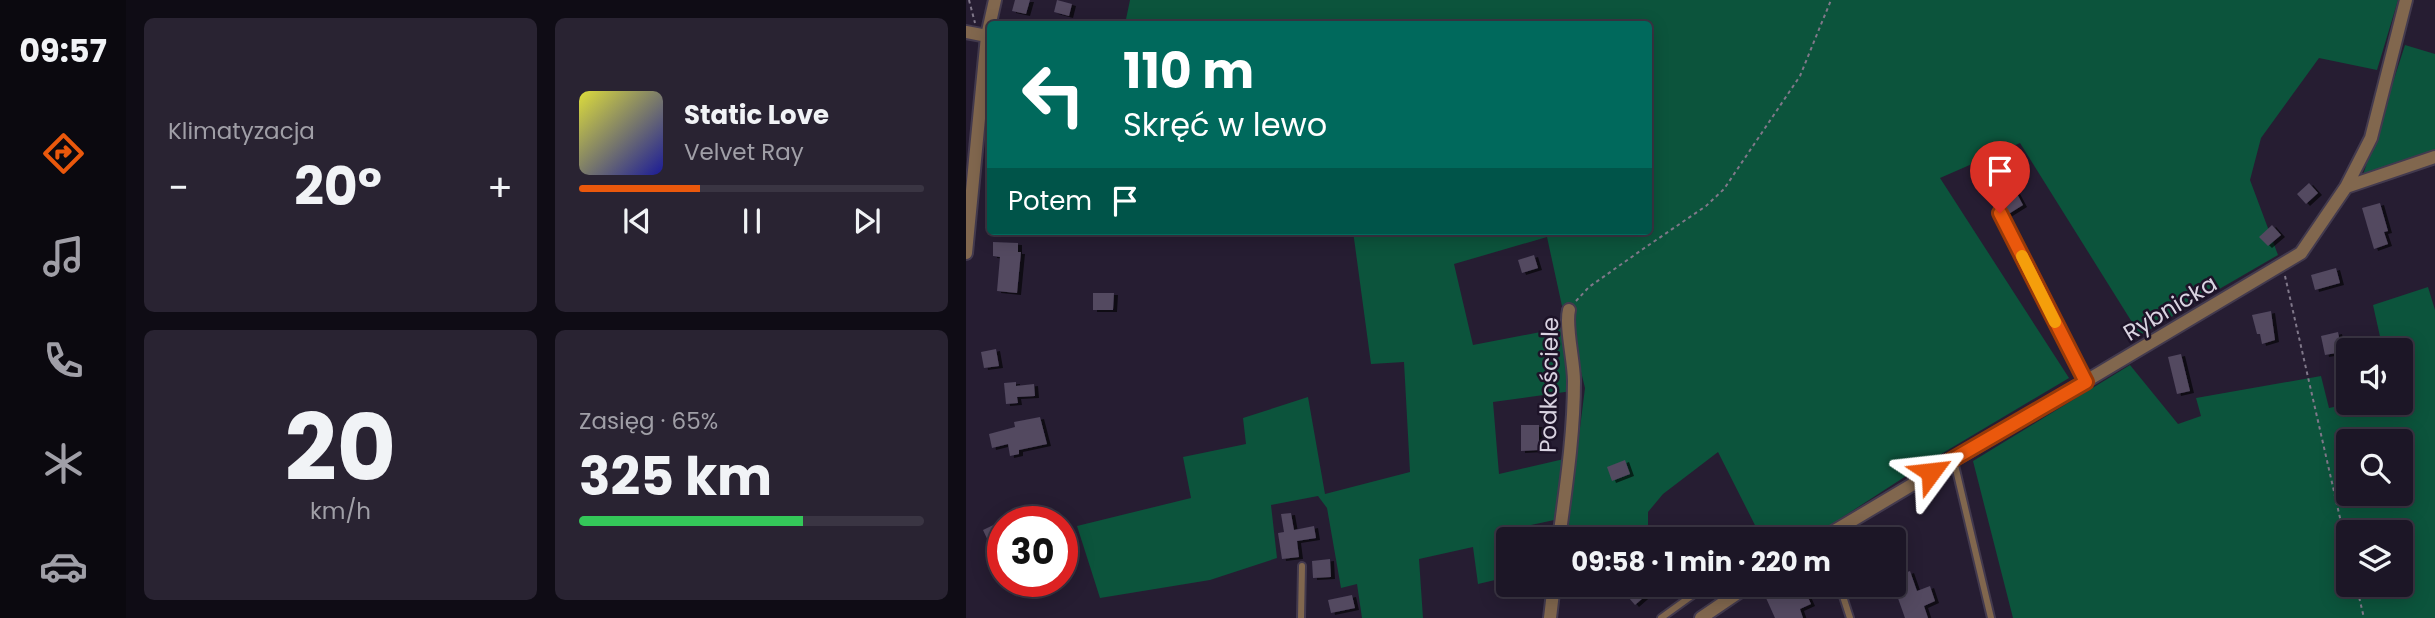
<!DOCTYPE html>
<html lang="pl">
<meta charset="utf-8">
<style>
body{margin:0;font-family:Poppins,sans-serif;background:#292332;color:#f1f3f6;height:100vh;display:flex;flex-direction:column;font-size:26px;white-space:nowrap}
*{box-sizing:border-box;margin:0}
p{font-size:23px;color:#a09fa7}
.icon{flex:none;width:38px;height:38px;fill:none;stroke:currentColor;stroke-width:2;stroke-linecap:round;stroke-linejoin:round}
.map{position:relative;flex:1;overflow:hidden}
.details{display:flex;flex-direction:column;gap:18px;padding:18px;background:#0f0c15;width:840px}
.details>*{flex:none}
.guide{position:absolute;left:21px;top:21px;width:665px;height:214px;border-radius:7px;box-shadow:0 4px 18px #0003,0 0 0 2px #3a3543;background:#00695c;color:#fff;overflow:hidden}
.controls{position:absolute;left:1370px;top:338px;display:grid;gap:14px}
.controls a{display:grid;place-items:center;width:77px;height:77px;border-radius:7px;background:#1c1626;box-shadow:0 4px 18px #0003,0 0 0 2px #3a3543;font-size:35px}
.speed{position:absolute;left:21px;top:506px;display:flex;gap:14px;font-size:35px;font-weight:700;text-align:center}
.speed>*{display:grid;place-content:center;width:91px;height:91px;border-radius:50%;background:#1c1626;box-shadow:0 4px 18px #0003,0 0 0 2px #3a3543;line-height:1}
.speed .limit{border:10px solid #d22;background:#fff;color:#111}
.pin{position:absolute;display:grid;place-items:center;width:60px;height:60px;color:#fff;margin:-72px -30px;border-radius:50% 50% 50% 0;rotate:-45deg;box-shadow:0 0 7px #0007}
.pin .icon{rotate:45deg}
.me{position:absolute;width:77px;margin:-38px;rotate:60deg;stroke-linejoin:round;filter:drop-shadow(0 0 5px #0008)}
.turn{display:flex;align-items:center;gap:24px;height:147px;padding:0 21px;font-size:32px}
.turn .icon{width:91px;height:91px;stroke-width:2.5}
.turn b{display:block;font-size:49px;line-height:60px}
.then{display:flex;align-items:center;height:66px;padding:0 21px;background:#0003;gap:14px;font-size:26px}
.big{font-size:52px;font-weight:700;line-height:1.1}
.details .widget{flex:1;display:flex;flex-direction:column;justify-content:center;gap:10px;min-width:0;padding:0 24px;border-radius:10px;background:#292332}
.details .dial{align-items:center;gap:0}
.dial b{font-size:91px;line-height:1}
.song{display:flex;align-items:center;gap:21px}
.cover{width:84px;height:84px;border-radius:10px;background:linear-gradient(135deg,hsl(60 70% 55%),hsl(240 70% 35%))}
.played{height:7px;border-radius:4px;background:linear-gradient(90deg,#ea580c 35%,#3a3543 35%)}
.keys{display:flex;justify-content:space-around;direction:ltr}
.heat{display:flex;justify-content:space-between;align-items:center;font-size:38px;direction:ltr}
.charge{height:10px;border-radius:5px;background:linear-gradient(90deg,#34c759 65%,#3a3543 0)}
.details .tiles{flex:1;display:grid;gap:18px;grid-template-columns:repeat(2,1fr)}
.trip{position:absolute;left:530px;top:527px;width:410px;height:70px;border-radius:7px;background:#1c1626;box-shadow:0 4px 18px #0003,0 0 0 2px #3a3543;font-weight:700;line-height:70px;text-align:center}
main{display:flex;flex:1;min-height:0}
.tabs{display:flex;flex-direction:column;width:126px;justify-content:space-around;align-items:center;background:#0b090f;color:#a09fa7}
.tabs .icon{width:49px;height:49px}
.tabs .selected{color:#ea580c}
.tabs b{font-size:32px;color:#f1f3f6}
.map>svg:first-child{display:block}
.green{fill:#0c543c;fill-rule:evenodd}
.building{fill:#524860;filter:url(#shadow)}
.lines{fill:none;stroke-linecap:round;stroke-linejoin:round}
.lane-casing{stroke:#433a4e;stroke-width:10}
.street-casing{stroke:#433a4e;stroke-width:16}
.path{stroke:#80788a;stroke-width:2;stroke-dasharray:3.5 3.5;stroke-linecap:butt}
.lane{stroke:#81674e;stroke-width:6}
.street{stroke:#81674e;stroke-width:12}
.route-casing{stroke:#983908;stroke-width:18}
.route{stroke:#ea580c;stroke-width:12}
.slow{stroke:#f59e0b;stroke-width:12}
.labels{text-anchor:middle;stroke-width:5;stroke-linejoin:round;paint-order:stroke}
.street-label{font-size:23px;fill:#d9d3e1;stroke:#1d1328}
</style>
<main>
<nav class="tabs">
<b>09:57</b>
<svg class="icon selected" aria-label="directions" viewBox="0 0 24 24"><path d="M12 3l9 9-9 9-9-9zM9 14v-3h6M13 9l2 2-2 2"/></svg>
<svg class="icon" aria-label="music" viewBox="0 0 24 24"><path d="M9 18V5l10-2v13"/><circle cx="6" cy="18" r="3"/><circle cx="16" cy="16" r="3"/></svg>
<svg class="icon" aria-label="phone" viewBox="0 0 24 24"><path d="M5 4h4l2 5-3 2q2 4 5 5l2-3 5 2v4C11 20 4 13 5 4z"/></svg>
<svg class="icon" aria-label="climate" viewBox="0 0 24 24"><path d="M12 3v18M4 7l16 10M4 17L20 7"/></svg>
<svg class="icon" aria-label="car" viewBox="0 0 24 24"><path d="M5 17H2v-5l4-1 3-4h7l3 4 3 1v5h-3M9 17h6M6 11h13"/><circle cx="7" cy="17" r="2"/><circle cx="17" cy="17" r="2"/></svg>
</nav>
<section class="details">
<div class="tiles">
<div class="widget"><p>Klimatyzacja</p>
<div class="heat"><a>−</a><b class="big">20°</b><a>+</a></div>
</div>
<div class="widget">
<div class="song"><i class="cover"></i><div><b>Static Love</b><p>Velvet Ray</p></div></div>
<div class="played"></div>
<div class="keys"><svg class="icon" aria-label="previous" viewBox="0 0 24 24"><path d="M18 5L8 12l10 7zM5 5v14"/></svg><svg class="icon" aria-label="pause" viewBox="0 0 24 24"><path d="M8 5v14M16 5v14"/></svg><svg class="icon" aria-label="next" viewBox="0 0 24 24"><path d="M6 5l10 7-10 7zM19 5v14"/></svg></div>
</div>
<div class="widget dial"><b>20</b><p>km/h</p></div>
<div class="widget"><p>Zasięg · 65%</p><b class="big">325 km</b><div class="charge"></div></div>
</div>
</section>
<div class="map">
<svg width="1469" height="618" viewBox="0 0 1469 618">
<defs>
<filter id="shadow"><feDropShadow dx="4" dy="2" stdDeviation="0" flood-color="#0009"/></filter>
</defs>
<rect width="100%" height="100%" fill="#261d32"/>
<path class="green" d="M 164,0 L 1432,0 L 1411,70 L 1353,58 L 1295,138 L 1284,180 L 1312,255 L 1174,335 L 1054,143 L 974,178 L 1103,378 L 960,463 L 843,539 L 796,539 L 752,452 L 697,494 L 682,512 L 682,539 L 600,539 L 619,388 L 607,339 L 609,314 L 602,305 L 596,306 L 581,237 L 488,264 L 507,345 L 595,328 L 596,317 L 599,324 L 606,391 L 527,402 L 533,474 L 598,459 L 593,519 L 537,531 L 542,562 L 542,577 L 512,584 L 507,547 L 453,559 L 457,618 L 396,618 L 391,584 L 375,588 L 361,508 L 352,496 L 305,505 L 311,558 L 244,580 L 134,598 L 111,526 L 225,498 L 217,457 L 280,444 L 277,418 L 342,397 L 359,494 L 444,472 L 438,362 L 405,364 L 387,231 L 682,231 L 682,24 L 159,24 Z
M 1439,45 L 1469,54 L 1469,150 L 1396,178 Z
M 1462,287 L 1469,310 L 1469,618 L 1047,618 L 1007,461 L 1164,365 L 1212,424 L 1235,416 L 1230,398 L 1355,376 L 1363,408 L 1387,403 L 1435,402 L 1435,350 L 1417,350 L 1407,305 ZM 1382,441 L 1435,441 L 1435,494 L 1382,494 ZM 1382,532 L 1435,532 L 1435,584 L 1382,584 Z"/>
<path class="building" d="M 49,0 L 64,0 L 60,14 L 46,11 Z
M 91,0 L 106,4 L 103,16 L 88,12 Z
M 1343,183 L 1352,193 L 1340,204 L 1331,194 Z
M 1049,190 L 1057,205 L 1041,215 L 1032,200 Z
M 1414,203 L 1422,231 L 1418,232 L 1422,244 L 1408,249 L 1396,208 Z
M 1306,225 L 1315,235 L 1302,246 L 1293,237 Z
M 27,242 L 52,243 L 52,252 L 55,252 L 51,293 L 31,291 L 34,257 L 27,256 Z
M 568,255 L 572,268 L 556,273 L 552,260 Z
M 1370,268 L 1374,283 L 1349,290 L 1345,275 Z
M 127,293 L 148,293 L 147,310 L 127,310 Z
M 1305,311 L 1309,340 L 1296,344 L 1294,334 L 1291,334 L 1286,315 Z
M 1372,332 L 1376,352 L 1359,355 L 1355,336 Z
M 30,349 L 33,366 L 18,368 L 15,352 Z
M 1215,354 L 1224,391 L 1211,394 L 1202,357 Z
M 50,382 L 50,386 L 68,384 L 69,396 L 51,397 L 52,403 L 40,404 L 38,383 Z
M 74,417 L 81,444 L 53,450 L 53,454 L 44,456 L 42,444 L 26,448 L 23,434 L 49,427 L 48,422 Z
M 555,425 L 573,425 L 573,450 L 555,451 Z
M 659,460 L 664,474 L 646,481 L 641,467 Z
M 61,509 L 67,522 L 37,522 L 37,573 L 17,530 Z
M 325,513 L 328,530 L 348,526 L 350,538 L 331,541 L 333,557 L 316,559 L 312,533 L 318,532 L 315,514 Z
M 364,559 L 365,577 L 347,578 L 346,561 Z
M 944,571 L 951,591 L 964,586 L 969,601 L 958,606 L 962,618 L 939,618 L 928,587 L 928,577 Z
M 545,584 L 568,584 L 569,593 L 546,596 Z
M 651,584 L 693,584 L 669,605 Z
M 810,584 L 836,584 L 845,604 L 834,609 L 837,618 L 809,618 L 800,598 L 813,592 Z
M 386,595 L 389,608 L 365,613 L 362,600 Z"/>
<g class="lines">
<defs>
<path id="lane" d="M 1034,213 L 1120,382
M 988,461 L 1025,618
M 873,584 L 884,618
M 335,618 L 336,566
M 695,618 L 742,584"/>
<path id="street" d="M 0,32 L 21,36
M 1380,187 L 1469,157
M 0,253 L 21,36 L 29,0
M 593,539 C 600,486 608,434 608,381 C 608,361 599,326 603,310
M 855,539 L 1335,253 L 1380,187 L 1405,138 L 1440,0
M 584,618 L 588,584
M 735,618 L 785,584"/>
</defs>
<use href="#lane" class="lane-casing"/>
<use href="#street" class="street-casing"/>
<path class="path" d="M 3,0 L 9,23
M 1319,276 L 1382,553
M 610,301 L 623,287 L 677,249 L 740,206 L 758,189 L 834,76 L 865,0
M 1390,584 L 1398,618"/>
<use href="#lane" class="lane"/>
<use href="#street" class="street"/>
</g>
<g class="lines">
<defs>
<path id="route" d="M 965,472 L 1120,382 L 1034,213"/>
</defs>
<use href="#route" class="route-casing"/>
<use href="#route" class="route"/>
<path class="slow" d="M 1056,256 L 1089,322"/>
</g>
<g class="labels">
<g class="street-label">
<text transform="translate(1204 308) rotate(-31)" y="8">Rybnicka</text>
<text transform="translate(583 385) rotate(-89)" y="8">Podkościele</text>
</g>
</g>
</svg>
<div class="controls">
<a><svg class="icon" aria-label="sound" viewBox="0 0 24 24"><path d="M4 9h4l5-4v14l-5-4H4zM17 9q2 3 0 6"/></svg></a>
<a><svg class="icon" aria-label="search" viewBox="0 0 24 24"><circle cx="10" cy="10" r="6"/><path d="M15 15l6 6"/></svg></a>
<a><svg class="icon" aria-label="layers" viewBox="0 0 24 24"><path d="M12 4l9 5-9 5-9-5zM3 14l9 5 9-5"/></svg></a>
</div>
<div class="speed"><div class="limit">30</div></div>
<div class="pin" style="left:1034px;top:213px;background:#d93025"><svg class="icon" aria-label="arrive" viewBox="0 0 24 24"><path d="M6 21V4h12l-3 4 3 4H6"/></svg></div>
<svg class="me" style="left:965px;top:472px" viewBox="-20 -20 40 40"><path d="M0-17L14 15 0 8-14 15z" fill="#ea580c" stroke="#fff" stroke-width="4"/></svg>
<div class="trip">09:58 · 1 min · 220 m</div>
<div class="guide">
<div class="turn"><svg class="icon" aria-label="left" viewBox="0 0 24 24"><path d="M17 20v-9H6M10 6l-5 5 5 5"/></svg><div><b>110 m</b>Skręć w lewo</div></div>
<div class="then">Potem<svg class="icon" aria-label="arrive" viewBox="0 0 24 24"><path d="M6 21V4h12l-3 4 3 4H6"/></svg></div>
</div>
</div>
</main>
